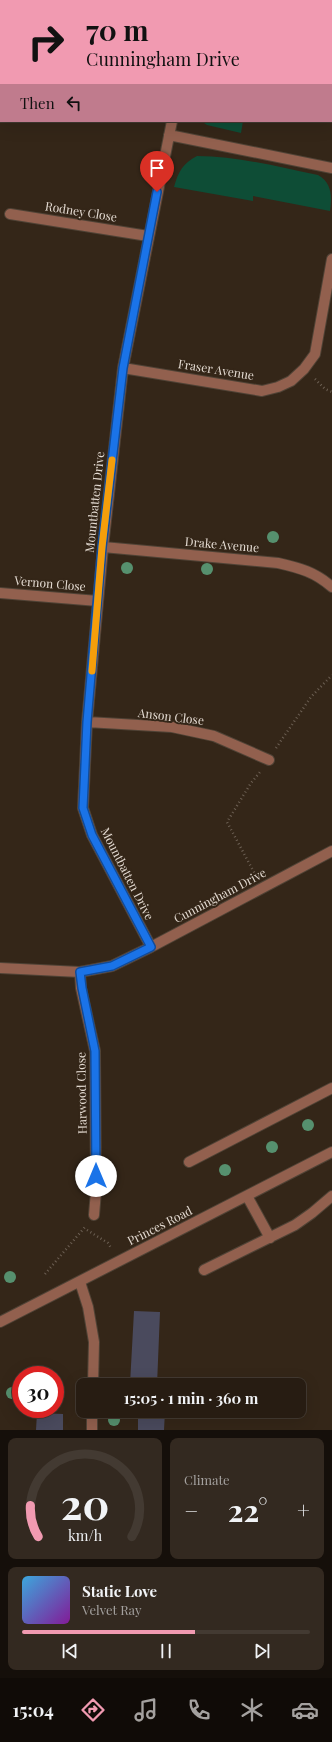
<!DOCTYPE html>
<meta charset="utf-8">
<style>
body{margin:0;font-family:"Playfair Display",serif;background:#332920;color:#f1f3f6;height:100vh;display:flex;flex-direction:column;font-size:15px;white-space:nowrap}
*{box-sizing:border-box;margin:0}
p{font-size:13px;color:#a4a19f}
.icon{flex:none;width:22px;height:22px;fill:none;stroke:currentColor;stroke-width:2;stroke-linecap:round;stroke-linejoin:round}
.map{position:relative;height:1430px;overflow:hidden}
.side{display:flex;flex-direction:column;gap:8px;padding:8px;background:#150f0a;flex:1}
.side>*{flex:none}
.guide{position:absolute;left:0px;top:0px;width:332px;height:122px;box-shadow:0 4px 16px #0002,0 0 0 1px #433a32;background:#f19ab1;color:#111;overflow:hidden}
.speed{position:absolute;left:12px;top:1366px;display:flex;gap:8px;font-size:20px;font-weight:700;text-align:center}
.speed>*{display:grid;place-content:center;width:52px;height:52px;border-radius:50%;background:#271c12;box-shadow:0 4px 16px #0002,0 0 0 1px #433a32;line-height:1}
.speed .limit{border:6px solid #d22;background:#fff;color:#111}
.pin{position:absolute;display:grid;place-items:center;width:34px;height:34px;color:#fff;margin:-41px -17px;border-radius:50% 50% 50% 0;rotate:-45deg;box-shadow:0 0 4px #0007}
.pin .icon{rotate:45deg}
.me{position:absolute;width:44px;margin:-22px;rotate:0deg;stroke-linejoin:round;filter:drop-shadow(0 0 3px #0008)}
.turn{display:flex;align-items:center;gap:14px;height:84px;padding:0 20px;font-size:18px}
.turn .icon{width:52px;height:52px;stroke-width:2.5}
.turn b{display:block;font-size:28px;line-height:34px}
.then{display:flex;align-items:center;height:38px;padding:0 20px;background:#0003;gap:8px;font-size:15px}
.big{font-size:30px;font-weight:700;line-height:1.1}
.side .widget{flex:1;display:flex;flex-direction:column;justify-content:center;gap:6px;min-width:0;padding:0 14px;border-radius:8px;background:#332920}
.side .dial{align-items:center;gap:0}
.dial svg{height:104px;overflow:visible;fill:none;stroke:#433a32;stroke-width:7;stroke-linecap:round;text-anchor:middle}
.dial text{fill:#f1f3f6;stroke:none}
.song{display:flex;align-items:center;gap:12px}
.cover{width:48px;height:48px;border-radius:6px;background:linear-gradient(135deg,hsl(200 70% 55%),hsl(290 70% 35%))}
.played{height:4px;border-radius:2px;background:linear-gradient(90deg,#f19ab1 60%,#433a32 60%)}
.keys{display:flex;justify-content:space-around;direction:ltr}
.heat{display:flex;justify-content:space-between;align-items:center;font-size:22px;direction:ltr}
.side .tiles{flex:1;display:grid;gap:8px;grid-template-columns:1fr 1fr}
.widget:last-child{grid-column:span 2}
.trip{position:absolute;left:76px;top:1378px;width:230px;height:40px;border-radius:8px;background:#271c12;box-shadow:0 4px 16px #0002,0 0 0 1px #433a32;font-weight:700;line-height:40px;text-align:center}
.menu{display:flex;height:64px;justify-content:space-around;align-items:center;background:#100b07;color:#a4a19f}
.menu .icon{width:28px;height:28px}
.menu .selected{color:#f19ab1}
.menu b{font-size:18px;color:#f1f3f6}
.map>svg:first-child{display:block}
.green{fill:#0e4d36}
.building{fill:#4a4a5d}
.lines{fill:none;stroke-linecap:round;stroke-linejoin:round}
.minor-casing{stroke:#504336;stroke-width:12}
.path{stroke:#6d6054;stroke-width:2.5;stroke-dasharray:1 3;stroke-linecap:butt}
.minor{stroke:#92604e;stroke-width:10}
.tree{fill:#56906e}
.route-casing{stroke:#114b97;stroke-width:10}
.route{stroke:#1a73e8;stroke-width:7}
.slow{stroke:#f59e0b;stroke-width:7}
.labels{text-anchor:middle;stroke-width:4;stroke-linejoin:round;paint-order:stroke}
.street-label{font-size:12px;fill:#e4dbd2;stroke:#342618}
</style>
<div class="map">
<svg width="332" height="1430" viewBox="0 0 332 1430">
<rect width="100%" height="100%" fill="#342618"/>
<path class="green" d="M 201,121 L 243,121 L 241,133 L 207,125 Z
M 197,156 C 237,156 279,167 318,175 C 332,183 332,196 330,211 L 253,196 L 253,201 L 174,187 C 178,172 183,163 197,156 Z"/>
<path class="building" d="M 134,1311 L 160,1312 L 157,1385 L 130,1384 Z
M 138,1411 L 165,1411 L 164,1430 L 138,1430 Z
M 37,1413 L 63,1414 L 63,1430 L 36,1430 Z"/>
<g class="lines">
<defs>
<path id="minor" d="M 195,1 L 195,0
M 169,135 L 332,168
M 10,214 L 148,236
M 123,368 L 262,391 L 278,387 L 291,381 L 304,369 L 315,354 L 332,259
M 103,547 L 278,563 C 300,568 315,572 332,587
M 0,593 L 98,601
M 87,722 L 172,727 L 214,736 L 269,760
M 151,947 L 92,835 L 83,808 L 87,722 L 103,547 L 123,368 L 172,121
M 0,968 L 80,972 L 112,966 L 151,947 L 332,851
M 80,972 L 81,988 L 95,1051 L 96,1191 L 94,1215
M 189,1162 L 332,1088
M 247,1196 L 270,1238
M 204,1270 L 295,1225 L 312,1213 L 332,1196
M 80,1282 L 88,1307 L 94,1342 L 93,1385
M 0,1322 L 332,1152
M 92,1430 L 92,1411"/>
</defs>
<use href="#minor" class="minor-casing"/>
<path class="path" d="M 315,379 L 325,389 L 332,392
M 276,748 L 311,697 L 332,675
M 256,876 L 227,822 L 251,783 L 260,772
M 87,1230 L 108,1243 L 111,1248
M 45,1274 L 85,1227"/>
<use href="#minor" class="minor"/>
</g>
<g class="tree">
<circle cx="273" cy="537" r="6"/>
<circle cx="127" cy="568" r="6"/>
<circle cx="207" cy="569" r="6"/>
<circle cx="308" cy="1125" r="6"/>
<circle cx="272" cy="1147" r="6"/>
<circle cx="225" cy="1170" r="6"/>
<circle cx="10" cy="1277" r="6"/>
<circle cx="12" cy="1393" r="6"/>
<circle cx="114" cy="1420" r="6"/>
</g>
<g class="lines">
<defs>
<path id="route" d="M 96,1176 L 95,1051 L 82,988 L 80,972 L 112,966 L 151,947 L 92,835 L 83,808 L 87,722 L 102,547 L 123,368 L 157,192"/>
</defs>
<use href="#route" class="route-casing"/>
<use href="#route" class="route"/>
<path class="slow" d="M 92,671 L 102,547 L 112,460"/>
</g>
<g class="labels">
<g class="street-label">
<text transform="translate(81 212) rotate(9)" y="4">Rodney Close</text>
<text transform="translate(216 370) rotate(9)" y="4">Fraser Avenue</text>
<text transform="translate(95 502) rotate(-84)" y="4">Mountbatten Drive</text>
<text transform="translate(222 545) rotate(5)" y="4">Drake Avenue</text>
<text transform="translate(50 584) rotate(5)" y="4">Vernon Close</text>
<text transform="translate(171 717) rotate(7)" y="4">Anson Close</text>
<text transform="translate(127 874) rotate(63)" y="4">Mountbatten Drive</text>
<text transform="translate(220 896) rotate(-28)" y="4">Cunningham Drive</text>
<text transform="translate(82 1093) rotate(-91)" y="4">Harwood Close</text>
<text transform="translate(160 1226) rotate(-27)" y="4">Princes Road</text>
</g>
</g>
</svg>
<div class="speed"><div class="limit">30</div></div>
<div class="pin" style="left:157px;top:192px;background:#d93025"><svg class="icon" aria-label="arrive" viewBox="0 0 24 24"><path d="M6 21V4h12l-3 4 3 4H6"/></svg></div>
<svg class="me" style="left:96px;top:1176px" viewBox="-20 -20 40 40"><circle r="19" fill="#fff"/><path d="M0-13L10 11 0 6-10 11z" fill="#1a73e8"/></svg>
<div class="trip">15:05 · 1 min · 360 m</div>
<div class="guide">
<div class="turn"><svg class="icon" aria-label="right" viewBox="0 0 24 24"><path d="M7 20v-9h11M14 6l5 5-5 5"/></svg><div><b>70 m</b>Cunningham Drive</div></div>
<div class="then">Then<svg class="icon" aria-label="left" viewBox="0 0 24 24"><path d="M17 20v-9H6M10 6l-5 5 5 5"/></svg></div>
</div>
</div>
<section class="side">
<div class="tiles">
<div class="widget dial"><svg viewBox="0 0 100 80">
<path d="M14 69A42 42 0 1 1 86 69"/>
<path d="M14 69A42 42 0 0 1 8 45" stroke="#f19ab1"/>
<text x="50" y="56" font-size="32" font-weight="700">20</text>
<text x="50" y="72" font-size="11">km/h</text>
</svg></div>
<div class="widget"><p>Climate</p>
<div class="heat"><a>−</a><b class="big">22°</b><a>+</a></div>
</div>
<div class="widget">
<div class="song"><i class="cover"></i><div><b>Static Love</b><p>Velvet Ray</p></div></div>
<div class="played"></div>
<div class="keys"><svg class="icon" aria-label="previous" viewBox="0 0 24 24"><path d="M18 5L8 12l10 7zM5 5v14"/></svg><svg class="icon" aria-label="pause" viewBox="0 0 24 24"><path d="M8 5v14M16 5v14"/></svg><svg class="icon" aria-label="next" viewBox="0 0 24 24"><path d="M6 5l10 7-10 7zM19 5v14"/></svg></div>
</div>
</div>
</section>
<nav class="menu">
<b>15:04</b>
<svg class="icon selected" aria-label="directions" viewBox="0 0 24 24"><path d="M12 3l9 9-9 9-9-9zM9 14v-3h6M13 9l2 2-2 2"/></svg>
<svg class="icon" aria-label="music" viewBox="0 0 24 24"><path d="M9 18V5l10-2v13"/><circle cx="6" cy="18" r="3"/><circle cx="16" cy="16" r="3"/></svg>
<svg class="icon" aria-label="phone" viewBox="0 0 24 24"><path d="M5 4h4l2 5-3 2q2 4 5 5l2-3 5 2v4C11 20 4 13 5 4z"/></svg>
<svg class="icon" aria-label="climate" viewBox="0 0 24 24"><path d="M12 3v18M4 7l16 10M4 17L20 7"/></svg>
<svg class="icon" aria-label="car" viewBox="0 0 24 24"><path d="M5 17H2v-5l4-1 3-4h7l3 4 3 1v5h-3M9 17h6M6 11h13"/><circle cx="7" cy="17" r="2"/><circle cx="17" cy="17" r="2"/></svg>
</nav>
